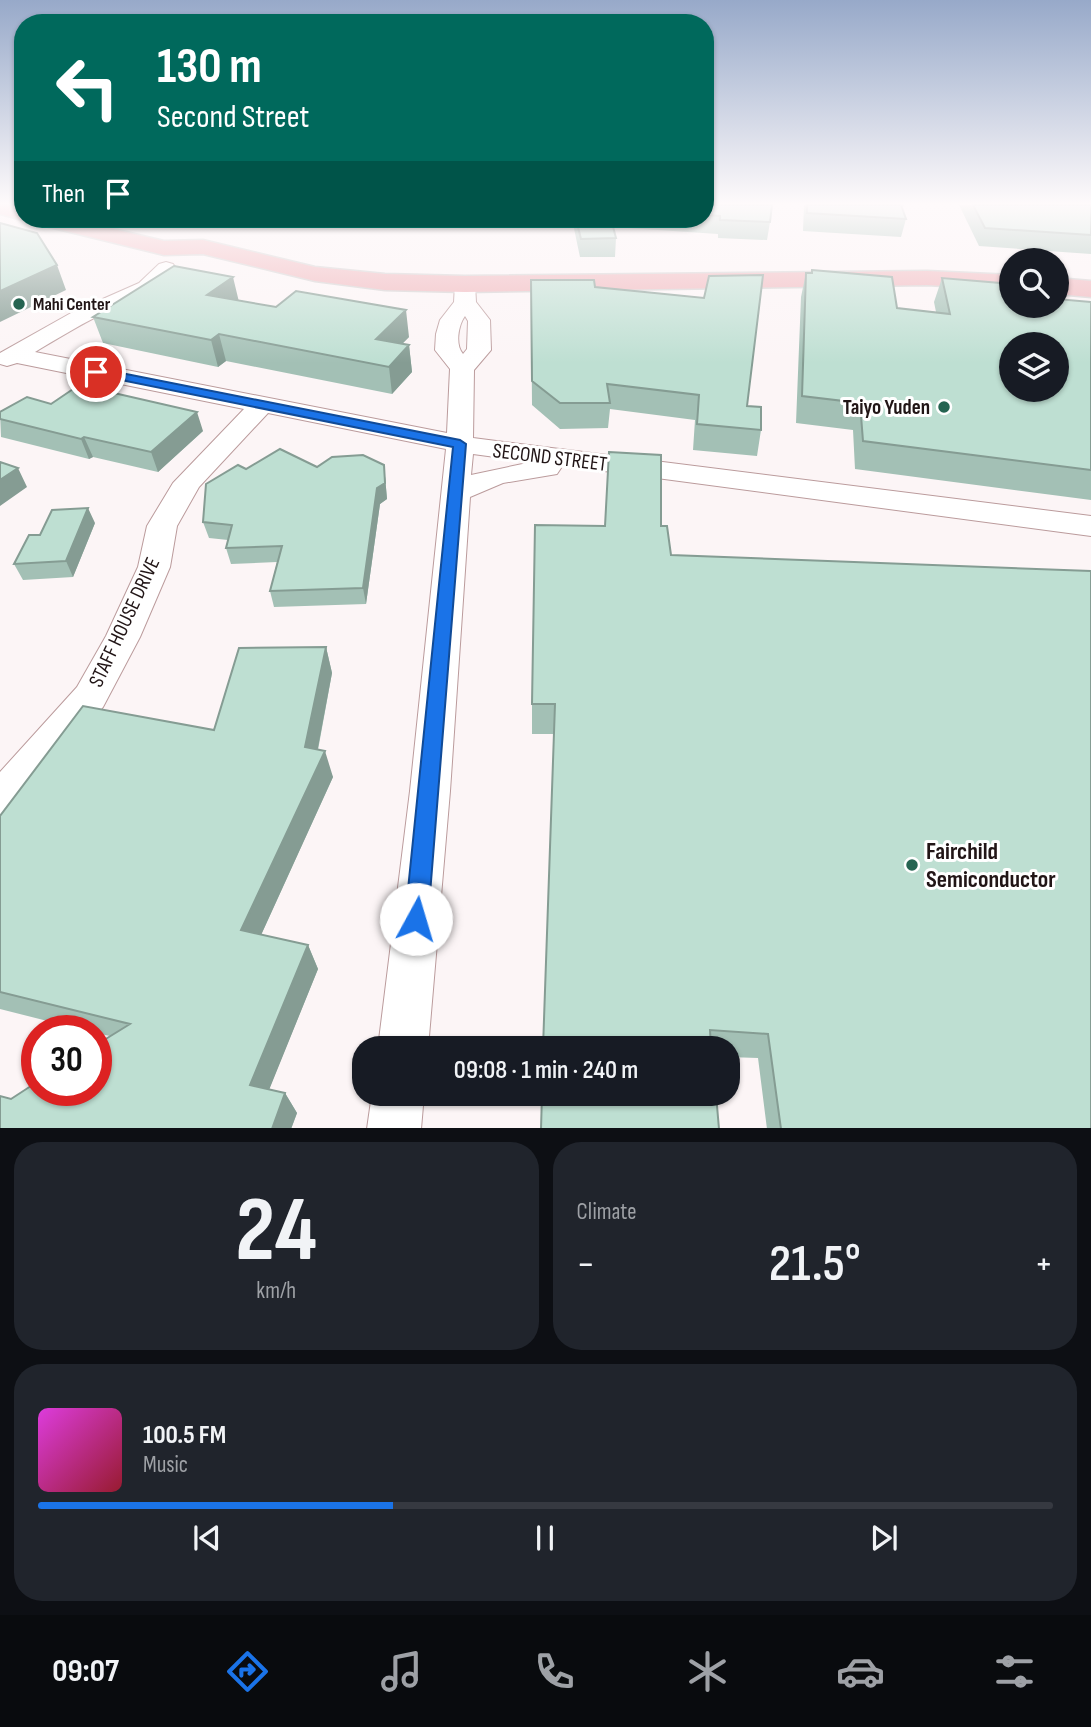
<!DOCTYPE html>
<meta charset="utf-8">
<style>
body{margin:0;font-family:"Sofia Sans Condensed",sans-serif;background:#20242c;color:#f1f3f6;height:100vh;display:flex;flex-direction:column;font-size:26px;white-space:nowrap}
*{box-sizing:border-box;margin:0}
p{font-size:23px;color:#9ea1a6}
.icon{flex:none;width:38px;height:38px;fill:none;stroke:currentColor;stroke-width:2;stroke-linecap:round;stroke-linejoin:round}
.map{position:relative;height:1128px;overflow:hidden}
.panel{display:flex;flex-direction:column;gap:14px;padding:14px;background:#0d0f14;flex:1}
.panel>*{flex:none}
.hud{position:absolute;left:14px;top:14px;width:700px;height:214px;border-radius:28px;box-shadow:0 2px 5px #0004;background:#00695c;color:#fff;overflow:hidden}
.fabs{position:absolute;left:999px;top:248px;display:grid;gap:14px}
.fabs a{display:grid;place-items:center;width:70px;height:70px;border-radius:50%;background:#171b24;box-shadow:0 2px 5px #0004;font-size:35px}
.speed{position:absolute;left:21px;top:1015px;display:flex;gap:14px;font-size:35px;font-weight:700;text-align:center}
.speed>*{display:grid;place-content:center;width:91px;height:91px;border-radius:50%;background:#171b24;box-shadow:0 2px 5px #0004;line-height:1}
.speed .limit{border:10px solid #d22;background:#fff;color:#111}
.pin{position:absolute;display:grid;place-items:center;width:60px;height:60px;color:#fff;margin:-30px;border:4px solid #fff;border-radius:50%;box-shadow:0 2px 7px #0007}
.me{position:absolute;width:77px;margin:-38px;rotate:6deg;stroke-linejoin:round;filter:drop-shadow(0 0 5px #0008)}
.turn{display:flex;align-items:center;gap:24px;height:147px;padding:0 28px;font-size:32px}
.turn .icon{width:91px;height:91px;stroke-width:2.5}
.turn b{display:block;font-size:49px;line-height:60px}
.then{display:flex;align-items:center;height:66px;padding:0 28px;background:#0003;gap:14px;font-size:26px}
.big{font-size:52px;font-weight:600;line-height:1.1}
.panel .card{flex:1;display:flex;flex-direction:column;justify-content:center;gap:10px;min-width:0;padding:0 24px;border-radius:28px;background:#20242c}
.panel .dial{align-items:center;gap:0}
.dial b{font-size:91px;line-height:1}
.song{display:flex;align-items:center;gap:21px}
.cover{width:84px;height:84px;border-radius:10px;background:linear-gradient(135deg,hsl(300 70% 55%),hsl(350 70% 35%))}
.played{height:7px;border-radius:4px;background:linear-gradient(90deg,#1a73e8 35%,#363941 35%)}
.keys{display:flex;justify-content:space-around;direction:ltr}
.heat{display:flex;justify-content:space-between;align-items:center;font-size:38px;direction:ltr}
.panel .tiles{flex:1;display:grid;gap:14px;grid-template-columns:1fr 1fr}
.card:last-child{grid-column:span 2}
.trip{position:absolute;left:352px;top:1036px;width:388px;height:70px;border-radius:28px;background:#171b24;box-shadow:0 2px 5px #0004;font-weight:600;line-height:70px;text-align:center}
.tab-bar{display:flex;height:112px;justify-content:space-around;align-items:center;background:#090b0e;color:#9ea1a6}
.tab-bar .icon{width:49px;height:49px}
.tab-bar .selected{color:#1a73e8}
.tab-bar b{font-size:32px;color:#f1f3f6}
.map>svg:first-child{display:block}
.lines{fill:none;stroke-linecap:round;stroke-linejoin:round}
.street-casing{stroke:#bb9b9c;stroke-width:2}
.primary-casing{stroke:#d3d0d0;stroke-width:3}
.street{fill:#fff;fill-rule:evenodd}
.primary{fill:#efb3b9;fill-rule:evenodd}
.wall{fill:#a3c0b5}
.shaded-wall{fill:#859c93}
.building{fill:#bedfd2;stroke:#859c93;stroke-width:2;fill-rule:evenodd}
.route{fill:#1a73e8;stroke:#114b97;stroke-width:2}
.poi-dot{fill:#256451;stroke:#fff;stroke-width:2.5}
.labels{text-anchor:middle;stroke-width:6;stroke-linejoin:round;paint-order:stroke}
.far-poi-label{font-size:18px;font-weight:bold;fill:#211516;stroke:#fff;text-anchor:start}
.poi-label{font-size:21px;font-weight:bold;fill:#211516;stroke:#fff;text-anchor:end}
.street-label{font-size:21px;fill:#211516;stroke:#fff}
.near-poi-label{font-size:24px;font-weight:bold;fill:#211516;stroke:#fff;text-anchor:start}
</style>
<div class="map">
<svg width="1091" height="1129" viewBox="0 0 1091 1129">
<rect width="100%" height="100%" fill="#fcf5f6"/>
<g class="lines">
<defs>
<path id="street" d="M 166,262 L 173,264 L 176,268 C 157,297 127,302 98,316 C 76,327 55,340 35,352 L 447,433 L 450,369 L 435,350 L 436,334 L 440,320 L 454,302 L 455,284 L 458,280 L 472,280 L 475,284 L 476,302 L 490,320 L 491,350 L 474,370 L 473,438 L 1091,516 L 1091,536 L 559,465 L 561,468 L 557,474 L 503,483 L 470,497 L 450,791 L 428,1048 L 378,1048 L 410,791 L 446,449 L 268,413 L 199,487 L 177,526 L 170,567 L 140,637 L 103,707 L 14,812 L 0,818 L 0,772 L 77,687 L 106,636 L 138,567 L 147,526 L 173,483 L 244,409 L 17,363 L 7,366 L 0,364 L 0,353 L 71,313 L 139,283 L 159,264 ZM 465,316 L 468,321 L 467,349 L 463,354 C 455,345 458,326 465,316 ZM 473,454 L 532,462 L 471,475 Z
M 372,1094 L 424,1094 L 421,1129 L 367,1129 Z"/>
<path id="primary" d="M 0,205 L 23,206 L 23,219 L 26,219 L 23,220 L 0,214 Z
M 34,219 L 71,219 L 164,241 L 203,240 L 315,267 L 385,274 L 465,276 L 927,271 L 1012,275 L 1012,290 L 927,285 L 465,292 L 385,290 L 315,281 L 203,254 L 164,255 L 37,224 Z
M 1057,278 L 1091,281 L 1091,297 L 1057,294 Z"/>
</defs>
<use href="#street" class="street-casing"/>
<use href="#primary" class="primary-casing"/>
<use href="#street" class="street"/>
<use href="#primary" class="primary"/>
</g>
<path class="wall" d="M 705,205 L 770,222 L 767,240 L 718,238 L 718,234 L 613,227 L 616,238 L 615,257 L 580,257 L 572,219 L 705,219 Z
M 804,205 L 905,205 L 901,206 L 906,219 L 901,237 L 803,231 Z
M 959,205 L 1091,205 L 1091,254 L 979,246 Z
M 346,219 L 382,219 L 375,224 Z
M 806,273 L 897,308 L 936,312 L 934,302 L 942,278 L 1012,306 L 1091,302 L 1091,500 L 855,469 L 853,430 L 796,423 L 801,297 Z
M 531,280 L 704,298 L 747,406 L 761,430 L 757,456 L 693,450 L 695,420 L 610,409 L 608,428 L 560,429 L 532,405 Z
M 239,300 L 409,337 L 402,344 L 409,345 L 412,372 L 392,394 L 226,361 L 218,367 L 103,343 L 93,317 Z
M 51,404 L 203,431 L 158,472 L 93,457 L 89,459 L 1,437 L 0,412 Z
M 384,465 L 387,499 L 380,504 L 366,604 L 274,607 L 270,591 L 277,562 L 231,564 L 226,548 L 228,540 L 209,538 L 203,522 L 317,467 Z
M 95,523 L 73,577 L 23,580 L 14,564 Z
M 661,526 L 671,555 L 1091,1129 L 767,1129 L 758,1058 L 728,1057 L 728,1048 L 543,1048 L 554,734 L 532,734 L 532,704 Z
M 326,647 L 332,673 L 318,750 L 333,777 L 261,935 L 308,945 L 318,969 L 269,1089 L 285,1093 L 297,1113 L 291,1129 L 0,1129 L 11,1099 L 110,1036 L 96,1033 L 96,1031 L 87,1031 L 0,1009 L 0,816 L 214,730 Z"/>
<path class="shaded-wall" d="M 374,219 L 382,219 L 375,224 Z
M 57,265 L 66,290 L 0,322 L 0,291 Z
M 233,277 L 239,302 L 207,295 Z
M 406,310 L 409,337 L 380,366 L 376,339 Z
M 219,334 L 226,361 L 218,367 L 211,340 Z
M 409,345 L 412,372 L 392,394 L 389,367 Z
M 197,412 L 203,431 L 158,472 L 151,452 Z
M 84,437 L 93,457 L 89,459 L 81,439 Z
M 384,465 L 387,499 L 380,504 L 366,604 L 363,588 L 377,488 Z
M 18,468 L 27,487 L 0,506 L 0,480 Z
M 88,508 L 95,523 L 73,577 L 66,561 Z
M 326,647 L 332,673 L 313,774 L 305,747 Z
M 325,751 L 333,777 L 252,955 L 241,930 Z
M 308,945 L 318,969 L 263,1105 L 250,1085 Z
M 285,1093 L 297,1113 L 291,1129 L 272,1129 Z"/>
<path class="building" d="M 705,205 L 772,205 L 770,222 L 720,220 L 720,216 L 705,215 Z
M 807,205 L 901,205 L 906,219 L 807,213 Z
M 973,205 L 1091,205 L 1091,235 L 985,228 Z
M 576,219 L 611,219 L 616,238 L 581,239 Z
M 0,223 L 37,233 L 57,265 L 0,291 Z
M 174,266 L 233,277 L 207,295 L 276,307 L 296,291 L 406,310 L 376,339 L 409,345 L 389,367 L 219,334 L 211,340 L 93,317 Z
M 812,270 L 892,277 L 897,308 L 950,314 L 942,278 L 1012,284 L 1012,306 L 1057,306 L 1057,299 L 1091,302 L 1091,470 L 863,441 L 860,403 L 802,396 L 806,273 L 812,273 ZM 1012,345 L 1057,345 L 1057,390 L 1012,390 Z
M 763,275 L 747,406 L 761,407 L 761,430 L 697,424 L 699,395 L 607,384 L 610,403 L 560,403 L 532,381 L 531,280 L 594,280 L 595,287 L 704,298 L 709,276 Z
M 79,385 L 197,412 L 151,452 L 84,437 L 81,439 L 0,419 L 0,412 L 27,397 L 51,404 Z
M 280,449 L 317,467 L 332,457 L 363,455 L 384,465 L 385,483 L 377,488 L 363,588 L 270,591 L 282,546 L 226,548 L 232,525 L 203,522 L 206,484 L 238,465 L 246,469 Z
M 609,452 L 661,455 L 661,526 L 667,526 L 671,555 L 1091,571 L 1091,1129 L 781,1129 L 768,1034 L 710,1030 L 711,1048 L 543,1048 L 555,704 L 532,704 L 535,525 L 605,526 Z
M 0,462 L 18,468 L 0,480 Z
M 88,508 L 66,561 L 14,564 L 29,535 L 40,535 L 52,510 Z
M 326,647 L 305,747 L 325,751 L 241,930 L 308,945 L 250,1085 L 285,1093 L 272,1129 L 0,1129 L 0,1096 L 11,1099 L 37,1082 L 37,1090 L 96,1090 L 96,1045 L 130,1024 L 0,992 L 0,816 L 83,706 L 214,730 L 239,648 Z
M 542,1094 L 716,1094 L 719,1129 L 541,1129 Z"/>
<linearGradient id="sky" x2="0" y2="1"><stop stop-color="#97a9c9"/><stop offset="0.56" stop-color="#fefafb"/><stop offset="1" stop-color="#fefafb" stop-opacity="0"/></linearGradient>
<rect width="1091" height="363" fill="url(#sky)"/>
<path class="route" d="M 96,368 L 460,440 L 466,444 L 428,919 L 425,926 L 416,930 L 408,926 L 405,919 L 453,447 L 91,374 L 91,369 Z"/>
<g class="poi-dot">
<circle cx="19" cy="304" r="7"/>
<circle cx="944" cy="407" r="7"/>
<circle cx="912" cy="865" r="7"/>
</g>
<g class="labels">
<g class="far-poi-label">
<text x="33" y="310">Mahi Center</text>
</g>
<g class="poi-label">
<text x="930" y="414">Taiyo Yuden</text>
</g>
<g class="street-label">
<text transform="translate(550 457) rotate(7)" y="7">SECOND STREET</text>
<text transform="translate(124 622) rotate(-65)" y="7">STAFF HOUSE DRIVE</text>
</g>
<g class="near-poi-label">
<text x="926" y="859">Fairchild<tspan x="926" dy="28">Semiconductor</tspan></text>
</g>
</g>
</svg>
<div class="fabs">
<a><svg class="icon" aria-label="search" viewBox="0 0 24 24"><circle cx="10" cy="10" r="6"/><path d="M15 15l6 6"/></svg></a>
<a><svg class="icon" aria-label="layers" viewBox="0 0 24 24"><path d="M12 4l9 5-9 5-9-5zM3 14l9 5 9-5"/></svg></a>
</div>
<div class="speed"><div class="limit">30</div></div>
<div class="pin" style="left:96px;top:372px;background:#d93025"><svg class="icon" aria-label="arrive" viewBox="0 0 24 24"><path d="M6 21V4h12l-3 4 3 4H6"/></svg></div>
<svg class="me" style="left:416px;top:919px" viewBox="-20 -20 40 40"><circle r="19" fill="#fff"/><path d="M0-13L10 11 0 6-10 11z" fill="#1a73e8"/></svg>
<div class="trip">09:08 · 1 min · 240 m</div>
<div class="hud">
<div class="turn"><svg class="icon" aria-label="left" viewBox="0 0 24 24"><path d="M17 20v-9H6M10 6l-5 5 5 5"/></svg><div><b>130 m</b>Second Street</div></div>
<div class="then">Then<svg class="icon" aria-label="arrive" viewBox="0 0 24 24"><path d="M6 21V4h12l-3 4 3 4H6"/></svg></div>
</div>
</div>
<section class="panel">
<div class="tiles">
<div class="card dial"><b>24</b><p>km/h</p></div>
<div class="card"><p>Climate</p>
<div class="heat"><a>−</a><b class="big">21.5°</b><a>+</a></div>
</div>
<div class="card">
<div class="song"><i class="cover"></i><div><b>100.5 FM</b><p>Music</p></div></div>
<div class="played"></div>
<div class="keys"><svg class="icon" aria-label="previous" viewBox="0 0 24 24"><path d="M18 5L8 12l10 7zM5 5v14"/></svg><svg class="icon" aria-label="pause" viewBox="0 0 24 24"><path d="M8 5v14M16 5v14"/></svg><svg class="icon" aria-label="next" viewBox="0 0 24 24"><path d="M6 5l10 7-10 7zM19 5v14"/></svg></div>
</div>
</div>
</section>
<nav class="tab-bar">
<b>09:07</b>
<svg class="icon selected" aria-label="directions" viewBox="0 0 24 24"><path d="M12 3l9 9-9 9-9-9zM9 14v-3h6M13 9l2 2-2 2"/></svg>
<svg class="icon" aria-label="music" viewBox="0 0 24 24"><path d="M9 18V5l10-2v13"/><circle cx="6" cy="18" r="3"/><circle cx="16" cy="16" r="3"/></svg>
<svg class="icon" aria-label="phone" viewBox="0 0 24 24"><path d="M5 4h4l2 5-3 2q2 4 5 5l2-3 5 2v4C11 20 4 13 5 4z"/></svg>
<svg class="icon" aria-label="climate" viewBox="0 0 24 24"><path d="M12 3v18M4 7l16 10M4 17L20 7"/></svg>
<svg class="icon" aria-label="car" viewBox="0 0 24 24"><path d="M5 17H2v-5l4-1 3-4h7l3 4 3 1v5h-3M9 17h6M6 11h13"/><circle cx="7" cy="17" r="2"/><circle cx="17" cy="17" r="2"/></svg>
<svg class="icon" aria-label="filters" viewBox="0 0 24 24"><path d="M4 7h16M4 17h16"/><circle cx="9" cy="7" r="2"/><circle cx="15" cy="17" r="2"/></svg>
</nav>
